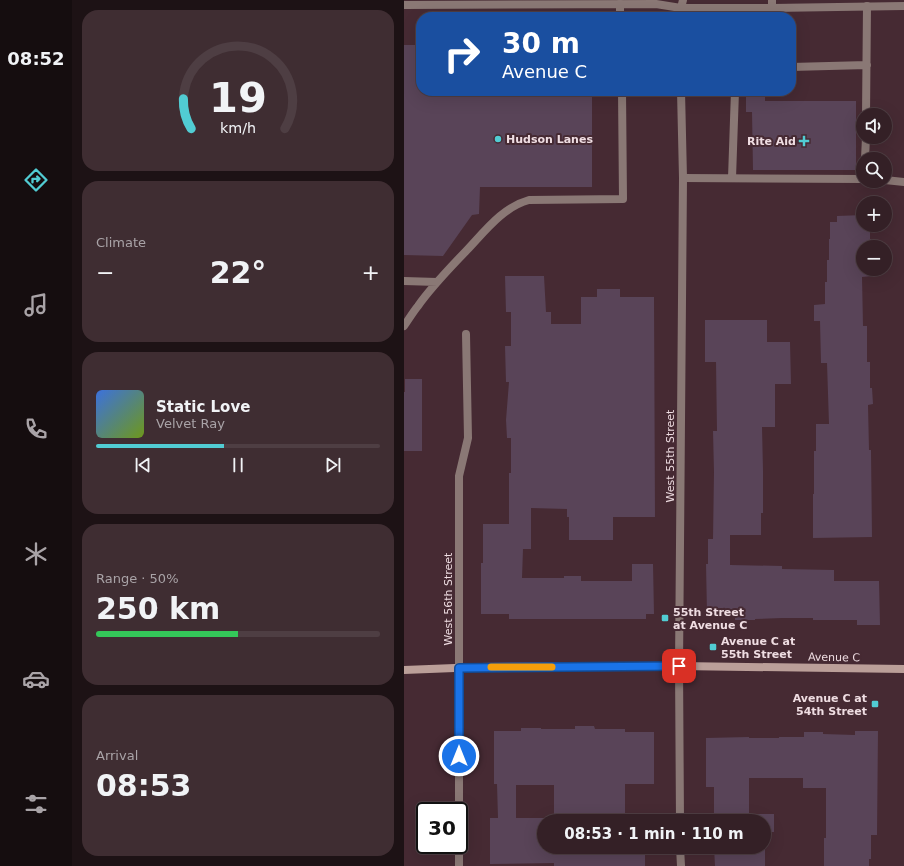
<!DOCTYPE html>
<meta charset="utf-8">
<style>
body{margin:0;font-family:"DejaVu Sans",sans-serif;background:#3f2d32;color:#f1f3f6;height:100vh;display:flex;flex-direction:column;font-size:15px;white-space:nowrap}
*{box-sizing:border-box;margin:0}
p{font-size:13px;color:#a9a3a7}
.icon{flex:none;width:22px;height:22px;fill:none;stroke:currentColor;stroke-width:2;stroke-linecap:round;stroke-linejoin:round}
.map{position:relative;flex:1;overflow:hidden}
.details{display:flex;flex-direction:column;gap:10px;padding:10px;background:#1d1215;width:332px}
.details>*{flex:none}
.top-card{position:absolute;left:12px;top:12px;width:380px;height:84px;border-radius:16px;box-shadow:0 4px 16px #0002,0 0 0 1px #4e3e43;background:#1a4fa0;color:#fff;overflow:hidden}
.controls{position:absolute;left:452px;top:108px;display:grid;gap:8px}
.controls a{display:grid;place-items:center;width:36px;height:36px;border-radius:50%;background:#342026;box-shadow:0 4px 16px #0002,0 0 0 1px #4e3e43;font-size:20px}
.speed{position:absolute;left:12px;top:802px;display:flex;gap:8px;font-size:20px;font-weight:700;text-align:center}
.speed>*{display:grid;place-content:center;width:52px;height:52px;border-radius:50%;background:#342026;box-shadow:0 4px 16px #0002,0 0 0 1px #4e3e43;line-height:1}
.speed .limit{border:2px solid #111;border-radius:6px;background:#fff;color:#111}
.pin{position:absolute;display:grid;place-items:center;width:34px;height:34px;color:#fff;margin:-17px;border-radius:8px;box-shadow:0 2px 6px #0006}
.me{position:absolute;width:44px;margin:-22px;rotate:0deg;stroke-linejoin:round;filter:drop-shadow(0 0 3px #0008)}
.turn{display:flex;align-items:center;gap:14px;height:84px;padding:0 20px;font-size:18px}
.turn .icon{width:52px;height:52px;stroke-width:2.5}
.turn b{display:block;font-size:28px;line-height:34px}
.big{font-size:30px;font-weight:700;line-height:1.1}
.details .widget{flex:1;display:flex;flex-direction:column;justify-content:center;gap:6px;min-width:0;padding:0 14px;border-radius:16px;background:#3f2d32}
.details .dial{align-items:center;gap:0}
.dial svg{height:104px;overflow:visible;fill:none;stroke:#4e3e43;stroke-width:7;stroke-linecap:round;text-anchor:middle}
.dial text{fill:#f1f3f6;stroke:none}
.song{display:flex;align-items:center;gap:12px}
.cover{width:48px;height:48px;border-radius:6px;background:linear-gradient(135deg,hsl(220 70% 55%),hsl(80 70% 35%))}
.played{height:4px;border-radius:2px;background:linear-gradient(90deg,#51ccd3 45%,#4e3e43 45%)}
.keys{display:flex;justify-content:space-around;direction:ltr}
.heat{display:flex;justify-content:space-between;align-items:center;font-size:22px;direction:ltr}
.charge{height:6px;border-radius:3px;background:linear-gradient(90deg,#34c759 50%,#4e3e43 0)}
.trip{position:absolute;left:133px;top:814px;width:234px;height:40px;border-radius:20px;background:#342026;box-shadow:0 4px 16px #0002,0 0 0 1px #4e3e43;font-weight:700;line-height:40px;text-align:center}
main{display:flex;flex:1;min-height:0}
.tab-bar{display:flex;flex-direction:column;width:72px;justify-content:space-around;align-items:center;background:#150d0f;color:#a9a3a7}
.tab-bar .icon{width:28px;height:28px}
.tab-bar .active{color:#51ccd3}
.tab-bar b{font-size:18px;color:#f1f3f6}
.map>svg:first-child{display:block}
.building{fill:#594458;fill-rule:evenodd}
.lines{fill:none;stroke-linecap:round;stroke-linejoin:round}
.service{stroke:#8a7875;stroke-width:8}
.minor{stroke:#8a7875;stroke-width:8}
.tertiary{stroke:#8a7875;stroke-width:8}
.secondary{stroke:#bb9f99;stroke-width:8}
.route-casing{stroke:#114b97;stroke-width:10}
.route{stroke:#1a73e8;stroke-width:7}
.slow{stroke:#f59e0b;stroke-width:7}
.poi-dot{fill:#51ccd3;stroke:#462a33;stroke-width:1.5}
.labels{text-anchor:middle;stroke-width:4;stroke-linejoin:round;paint-order:stroke}
.poi-label{font-size:11px;font-weight:bold;fill:#efdde2;stroke:#462a33;text-anchor:start}
.street-label{font-size:11px;fill:#efdde2;stroke:#462a33}
</style>
<main>
<nav class="tab-bar">
<b>08:52</b>
<svg class="icon active" aria-label="directions" viewBox="0 0 24 24"><path d="M12 3l9 9-9 9-9-9zM9 14v-3h6M13 9l2 2-2 2"/></svg>
<svg class="icon" aria-label="music" viewBox="0 0 24 24"><path d="M9 18V5l10-2v13"/><circle cx="6" cy="18" r="3"/><circle cx="16" cy="16" r="3"/></svg>
<svg class="icon" aria-label="phone" viewBox="0 0 24 24"><path d="M5 4h4l2 5-3 2q2 4 5 5l2-3 5 2v4C11 20 4 13 5 4z"/></svg>
<svg class="icon" aria-label="climate" viewBox="0 0 24 24"><path d="M12 3v18M4 7l16 10M4 17L20 7"/></svg>
<svg class="icon" aria-label="car" viewBox="0 0 24 24"><path d="M5 17H2v-5l4-1 3-4h7l3 4 3 1v5h-3M9 17h6M6 11h13"/><circle cx="7" cy="17" r="2"/><circle cx="17" cy="17" r="2"/></svg>
<svg class="icon" aria-label="filters" viewBox="0 0 24 24"><path d="M4 7h16M4 17h16"/><circle cx="9" cy="7" r="2"/><circle cx="15" cy="17" r="2"/></svg>
</nav>
<section class="details">
<div class="widget dial"><svg viewBox="0 0 100 80">
<path d="M14 69A42 42 0 1 1 86 69"/>
<path d="M14 69A42 42 0 0 1 8 46" stroke="#51ccd3"/>
<text x="50" y="56" font-size="32" font-weight="700">19</text>
<text x="50" y="72" font-size="11">km/h</text>
</svg></div>
<div class="widget"><p>Climate</p>
<div class="heat"><a>−</a><b class="big">22°</b><a>+</a></div>
</div>
<div class="widget">
<div class="song"><i class="cover"></i><div><b>Static Love</b><p>Velvet Ray</p></div></div>
<div class="played"></div>
<div class="keys"><svg class="icon" aria-label="previous" viewBox="0 0 24 24"><path d="M18 5L8 12l10 7zM5 5v14"/></svg><svg class="icon" aria-label="pause" viewBox="0 0 24 24"><path d="M8 5v14M16 5v14"/></svg><svg class="icon" aria-label="next" viewBox="0 0 24 24"><path d="M6 5l10 7-10 7zM19 5v14"/></svg></div>
</div>
<div class="widget"><p>Range · 50%</p><b class="big">250 km</b><div class="charge"></div></div>
<div class="widget"><p>Arrival</p><b class="big">08:53</b></div>
</section>
<div class="map">
<svg width="500" height="866" viewBox="0 0 500 866">
<rect width="100%" height="100%" fill="#462a33"/>
<path class="building" d="M 0,45 L 17,45 L 17,91 L 188,91 L 188,187 L 76,187 L 75,214 L 68,215 L 39,256 L 0,255 Z
M 342,95 L 361,95 L 361,101 L 452,101 L 452,170 L 349,170 L 348,112 L 342,112 Z
M 459,215 L 459,225 L 466,225 L 466,239 L 467,239 L 467,247 L 459,247 L 459,269 L 468,269 L 468,276 L 458,277 L 459,326 L 463,326 L 463,362 L 466,362 L 466,388 L 468,388 L 469,404 L 464,405 L 465,450 L 467,450 L 468,537 L 409,538 L 409,494 L 410,494 L 410,451 L 412,451 L 412,424 L 425,424 L 423,363 L 417,363 L 416,321 L 410,321 L 410,305 L 421,304 L 421,282 L 423,282 L 423,260 L 425,260 L 425,239 L 426,239 L 426,222 L 433,222 L 433,216 Z
M 101,276 L 140,276 L 142,312 L 147,312 L 147,324 L 177,324 L 177,297 L 193,297 L 193,289 L 216,289 L 216,297 L 250,297 L 251,517 L 209,517 L 209,540 L 165,540 L 165,517 L 163,517 L 163,509 L 127,508 L 127,549 L 119,549 L 118,578 L 160,578 L 160,576 L 177,576 L 177,581 L 228,581 L 228,564 L 249,564 L 250,614 L 242,614 L 242,619 L 105,619 L 105,614 L 77,614 L 77,563 L 79,563 L 79,524 L 105,524 L 105,473 L 107,473 L 107,438 L 103,438 L 102,420 L 105,382 L 102,382 L 101,346 L 107,346 L 107,312 L 102,312 Z
M 301,320 L 363,320 L 363,342 L 386,342 L 387,384 L 371,384 L 371,427 L 358,427 L 359,471 L 359,513 L 357,513 L 357,535 L 326,535 L 326,565 L 378,566 L 378,569 L 430,570 L 430,581 L 475,581 L 476,625 L 453,625 L 453,620 L 409,620 L 409,618 L 378,618 L 351,619 L 351,620 L 331,620 L 331,613 L 303,613 L 302,564 L 304,564 L 304,539 L 309,539 L 310,472 L 309,431 L 313,431 L 312,362 L 301,362 Z
M 1,379 L 18,379 L 18,451 L 0,451 L 0,392 L 1,392 Z
M 171,726 L 190,726 L 191,729 L 221,729 L 221,732 L 250,732 L 250,784 L 221,784 L 221,813 L 236,813 L 236,821 L 140,821 L 140,847 L 241,847 L 241,866 L 150,866 L 150,863 L 86,864 L 86,818 L 94,818 L 93,784 L 90,784 L 90,731 L 117,731 L 117,728 L 137,728 L 137,729 L 171,729 ZM 112,785 L 150,785 L 150,818 L 112,818 Z
M 451,731 L 474,731 L 473,835 L 467,835 L 467,859 L 465,859 L 465,866 L 420,866 L 420,838 L 422,838 L 422,788 L 399,788 L 399,778 L 345,778 L 345,814 L 370,814 L 370,832 L 361,832 L 361,866 L 311,866 L 310,847 L 360,847 L 360,821 L 310,821 L 310,787 L 302,787 L 302,738 L 345,737 L 345,738 L 375,738 L 375,737 L 400,737 L 400,732 L 419,732 L 419,734 L 451,735 Z"/>
<g class="lines">
<path class="service" d="M 216,4 L 216,17
M 277,8 L 279,0
M 331,8 L 331,17
M 368,8 L 368,0
M 387,67 L 463,65
M 462,115 L 463,6
M 461,159 L 462,137
M 279,178 L 459,179
M 328,178 L 331,91
M 481,180 L 500,182
M 0,281 L 33,282
M 0,326 C 5,319 9,312 14,306 C 28,286 46,268 63,250 C 81,231 99,207 125,200 L 219,199 L 218,91"/>
<path class="minor" d="M 277,17 L 277,8
M 276,821 L 275,666 L 279,178 L 277,91
M 276,847 L 277,866
M 55,866 L 55,476 L 64,438 L 62,334"/>
<path class="tertiary" d="M 0,5 L 252,4 L 277,8 L 368,8 L 500,6"/>
<path class="secondary" d="M 0,670 L 76,667 L 275,666 L 500,669"/>
</g>
<g class="lines">
<defs>
<path id="route" d="M 55,756 L 55,668 L 275,666"/>
</defs>
<use href="#route" class="route-casing"/>
<use href="#route" class="route"/>
<path class="slow" d="M 87,667 L 148,667"/>
</g>
<g class="poi-dot">
<circle cx="94" cy="139" r="4"/>
<path d="M398 135h4v4h4v4h-4v4h-4v-4h-4v-4h4z"/>
<rect x="257" y="614" width="8" height="8" rx="2"/>
<rect x="305" y="643" width="8" height="8" rx="2"/>
<rect x="467" y="700" width="8" height="8" rx="2"/>
</g>
<g class="labels">
<g class="poi-label">
<text x="102" y="143">Hudson Lanes</text>
<text x="392" y="145" text-anchor="end">Rite Aid</text>
<text x="269" y="616">55th Street<tspan x="269" dy="13">at Avenue C</tspan></text>
<text x="317" y="645">Avenue C at<tspan x="317" dy="13">55th Street</tspan></text>
<text x="463" y="702" text-anchor="end">Avenue C at<tspan x="463" dy="13">54th Street</tspan></text>
</g>
<g class="street-label">
<text transform="translate(266 456) rotate(-90)" y="4">West 55th Street</text>
<text transform="translate(44 599) rotate(-90)" y="4">West 56th Street</text>
<text transform="translate(430 657) rotate(1)" y="4">Avenue C</text>
</g>
</g>
</svg>
<div class="controls">
<a><svg class="icon" aria-label="sound" viewBox="0 0 24 24"><path d="M4 9h4l5-4v14l-5-4H4zM17 9q2 3 0 6"/></svg></a>
<a><svg class="icon" aria-label="search" viewBox="0 0 24 24"><circle cx="10" cy="10" r="6"/><path d="M15 15l6 6"/></svg></a>
<a>+</a>
<a>−</a>
</div>
<div class="speed"><div class="limit">30</div></div>
<div class="pin" style="left:275px;top:666px;background:#d93025"><svg class="icon" aria-label="arrive" viewBox="0 0 24 24"><path d="M6 21V4h12l-3 4 3 4H6"/></svg></div>
<svg class="me" style="left:55px;top:756px" viewBox="-20 -20 40 40"><circle r="17" fill="#1a73e8" stroke="#fff" stroke-width="3"/><path d="M0-11L8 9 0 5-8 9z" fill="#fff"/></svg>
<div class="trip">08:53 · 1 min · 110 m</div>
<div class="top-card">
<div class="turn"><svg class="icon" aria-label="right" viewBox="0 0 24 24"><path d="M7 20v-9h11M14 6l5 5-5 5"/></svg><div><b>30 m</b>Avenue C</div></div>
</div>
</div>
</main>
